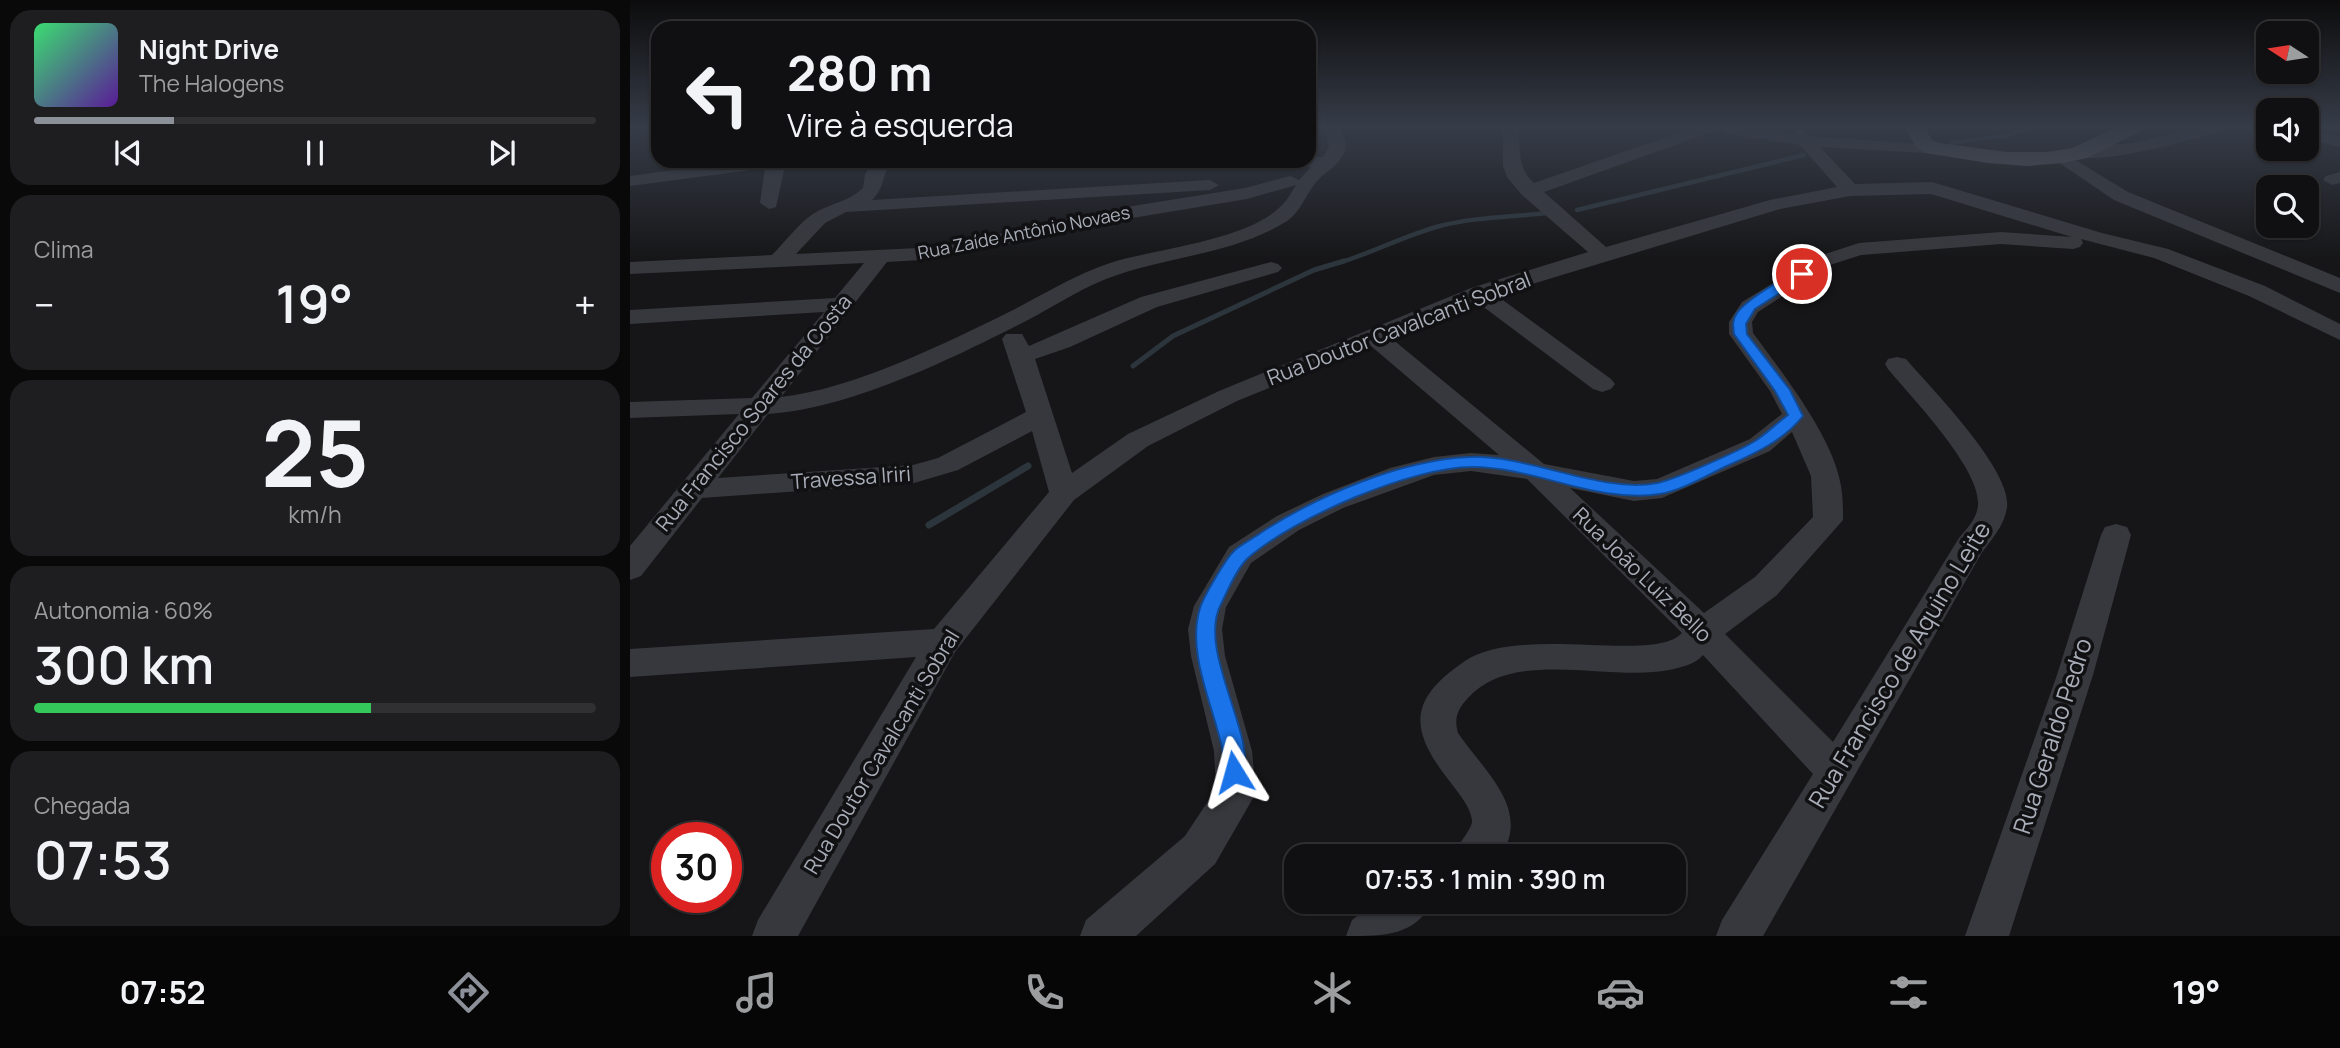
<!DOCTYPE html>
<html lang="pt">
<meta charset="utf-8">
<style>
body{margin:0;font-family:Manrope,sans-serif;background:#1e1e20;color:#f1f3f6;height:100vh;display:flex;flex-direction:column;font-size:26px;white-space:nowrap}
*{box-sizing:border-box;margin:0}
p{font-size:23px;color:#9c9d9f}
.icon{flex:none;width:38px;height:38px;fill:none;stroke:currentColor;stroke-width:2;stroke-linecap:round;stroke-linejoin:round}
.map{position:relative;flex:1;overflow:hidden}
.panel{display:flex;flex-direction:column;gap:10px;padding:10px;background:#09090a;width:630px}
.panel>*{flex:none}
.banner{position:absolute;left:21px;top:21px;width:665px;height:147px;border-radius:21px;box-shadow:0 2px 5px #0004,0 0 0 2px #303032;background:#101012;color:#f1f3f6;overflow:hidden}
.needle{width:46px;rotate:282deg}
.buttons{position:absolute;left:1626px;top:21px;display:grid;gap:14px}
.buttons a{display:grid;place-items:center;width:63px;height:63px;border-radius:14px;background:#101012;box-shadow:0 2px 5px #0004,0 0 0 2px #303032;font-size:35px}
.speed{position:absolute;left:21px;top:822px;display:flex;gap:14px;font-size:35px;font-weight:700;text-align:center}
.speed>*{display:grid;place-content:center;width:91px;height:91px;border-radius:50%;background:#101012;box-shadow:0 2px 5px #0004,0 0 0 2px #303032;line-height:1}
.speed .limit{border:10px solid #d22;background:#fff;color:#111}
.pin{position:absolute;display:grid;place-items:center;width:60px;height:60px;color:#fff;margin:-30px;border:4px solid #fff;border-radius:50%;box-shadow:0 2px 7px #0007}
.me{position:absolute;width:77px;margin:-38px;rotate:352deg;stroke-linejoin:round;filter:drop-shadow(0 0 5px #0008)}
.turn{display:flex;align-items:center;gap:24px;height:147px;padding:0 21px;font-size:32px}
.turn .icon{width:91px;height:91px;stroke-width:2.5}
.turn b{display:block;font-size:49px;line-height:60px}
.big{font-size:52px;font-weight:600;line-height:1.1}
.panel .card{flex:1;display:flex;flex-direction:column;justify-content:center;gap:10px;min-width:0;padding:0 24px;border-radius:21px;background:#1e1e20}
.panel .dial{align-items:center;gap:0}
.dial b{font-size:91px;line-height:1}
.song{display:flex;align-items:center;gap:21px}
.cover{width:84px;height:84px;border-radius:10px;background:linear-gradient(135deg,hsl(140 70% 55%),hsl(270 70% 35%))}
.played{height:7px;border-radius:4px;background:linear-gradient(90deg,#8c9099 25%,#303032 25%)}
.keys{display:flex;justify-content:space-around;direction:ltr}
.heat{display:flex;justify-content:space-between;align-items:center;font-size:38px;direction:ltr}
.charge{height:10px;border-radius:5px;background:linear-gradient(90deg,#34c759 60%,#303032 0)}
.trip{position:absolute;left:654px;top:844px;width:402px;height:70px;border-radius:21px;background:#101012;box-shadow:0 2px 5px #0004,0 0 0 2px #303032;font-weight:600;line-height:70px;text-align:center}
.tab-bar{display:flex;height:112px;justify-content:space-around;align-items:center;background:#060607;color:#9c9d9f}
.tab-bar .icon{width:49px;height:49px}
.tab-bar .current{color:#8c9099}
.tab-bar b{font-size:32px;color:#f1f3f6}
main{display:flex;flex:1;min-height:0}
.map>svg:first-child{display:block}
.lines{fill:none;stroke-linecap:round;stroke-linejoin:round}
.stream-far2{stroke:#2c353c;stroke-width:4.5}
.stream-far1{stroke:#2c353c;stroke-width:5}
.stream{stroke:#2c353c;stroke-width:7}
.minor{fill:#37383d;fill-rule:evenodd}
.major{fill:#53555c;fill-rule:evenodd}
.route{fill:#1a73e8;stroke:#114b97;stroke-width:2}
.labels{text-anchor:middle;stroke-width:7;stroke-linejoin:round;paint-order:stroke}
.far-street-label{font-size:18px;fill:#a8adb8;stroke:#111113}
.street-label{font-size:21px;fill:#a8adb8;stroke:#111113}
.near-street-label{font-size:24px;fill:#a8adb8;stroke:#111113}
</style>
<main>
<section class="panel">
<div class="card">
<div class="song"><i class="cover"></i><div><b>Night Drive</b><p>The Halogens</p></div></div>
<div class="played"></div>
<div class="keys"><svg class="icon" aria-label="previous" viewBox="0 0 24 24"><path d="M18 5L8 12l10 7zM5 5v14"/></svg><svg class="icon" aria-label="pause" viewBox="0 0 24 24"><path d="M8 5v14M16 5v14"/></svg><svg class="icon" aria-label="next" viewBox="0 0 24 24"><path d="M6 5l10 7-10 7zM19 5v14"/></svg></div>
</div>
<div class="card"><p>Clima</p>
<div class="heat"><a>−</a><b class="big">19°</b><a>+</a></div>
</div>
<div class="card dial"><b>25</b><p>km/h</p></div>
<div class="card"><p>Autonomia · 60%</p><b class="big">300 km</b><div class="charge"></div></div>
<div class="card"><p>Chegada</p><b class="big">07:53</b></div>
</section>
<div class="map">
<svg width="1710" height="936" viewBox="0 0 1710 936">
<rect width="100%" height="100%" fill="#161618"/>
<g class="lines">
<path class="stream-far2" d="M 1321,143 L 1379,135 L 1398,128
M 947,210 L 1174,155
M 708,263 C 743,253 775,235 810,226 C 844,217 882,217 917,213"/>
<path class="stream-far1" d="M 503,366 L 543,336 L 684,270 L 714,261"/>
<path class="stream" d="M 299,525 L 398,466"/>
<path class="minor" d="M 694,128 L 710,128 C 714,136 718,144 714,153 C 708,166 698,170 689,179 C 676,192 672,211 657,221 C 603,255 535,256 476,279 C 448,290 423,307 396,321 C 324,358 220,409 138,414 L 88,478 L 283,465 L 308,458 L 396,412 L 372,339 L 376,334 L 392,334 L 399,346 L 511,297 L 641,262 L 648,264 L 652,268 L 648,272 L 527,307 L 440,347 L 405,359 L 442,473 L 498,434 L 589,391 L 841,288 L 958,252 L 892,195 L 877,177 L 873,166 L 873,128 L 889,128 C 890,149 887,168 904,183 L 1062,128 L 1086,128 L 1084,131 L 914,192 L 976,247 L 1140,200 L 1207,187 L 1170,145 L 1094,133 L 1086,128 L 1126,128 L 1162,134 L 1170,130 L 1180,136 L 1290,144 L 1299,149 L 1296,153 L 1190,147 L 1225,184 L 1302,182 L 1472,233 L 1538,249 L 1635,286 L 1710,324 L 1710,340 L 1619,296 L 1524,258 L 1451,239 L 1453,243 L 1450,247 L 1443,249 L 1371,244 L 1231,255 L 1200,265 L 1128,312 L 1122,322 L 1123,333 C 1151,371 1198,431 1209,477 C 1213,491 1213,506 1213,520 L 1147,595 L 1095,634 L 1203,742 L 1329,538 C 1337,528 1347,519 1348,505 C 1351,469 1282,398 1258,369 L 1255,364 L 1258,359 L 1267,357 L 1276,359 C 1300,387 1382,470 1377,507 C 1375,525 1361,540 1351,554 L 1133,936 L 1086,936 L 1092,920 L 1183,774 L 1073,655 C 1064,665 1052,667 1039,670 C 978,682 883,647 837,699 C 827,710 824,719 828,733 C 852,769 903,810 870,856 L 822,856 C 827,845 843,829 842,820 C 840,806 829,794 821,783 C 780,731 776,701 835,661 C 891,624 1024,664 1052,633 L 897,479 L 841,471 L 804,475 L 713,508 L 669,530 L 621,563 L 596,607 L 592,629 L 595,656 L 622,751 L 626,793 L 585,864 L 506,936 L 450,936 L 456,920 L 555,836 L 586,789 L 584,751 L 561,656 L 558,629 L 564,606 L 599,547 L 647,516 L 693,494 L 760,468 L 804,457 L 841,453 L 869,455 L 741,346 L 607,401 L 518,446 L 444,500 L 325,652 L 168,936 L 122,936 L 128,920 L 286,657 L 0,677 L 0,649 L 304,629 L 419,492 L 402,431 L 328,470 L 284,483 L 72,498 L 11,576 L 0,580 L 0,546 L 109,414 L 0,418 L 0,402 L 122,398 L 194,312 L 0,324 L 0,310 L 205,298 L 234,263 L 0,274 L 0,262 L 142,255 C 155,242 168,224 183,214 C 202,202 215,204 233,188 L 235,175 L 242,161 L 260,161 C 253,175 254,189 242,200 L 580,180 L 589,185 L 580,190 L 216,212 L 195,223 L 166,254 L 308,247 L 484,209 L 615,188 L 660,176 L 669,180 L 681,167 L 652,166 L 643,161 L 679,161 L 679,157 L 693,157 L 699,147 ZM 666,185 C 661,193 657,201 650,207 C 615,241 527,248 480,263 C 444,275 413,295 379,312 C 314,344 223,389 151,397 L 257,262 L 308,259 L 484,221 L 617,199 ZM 1301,194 L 1442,237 L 1371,232 L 1229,243 L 1186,257 L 1112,302 L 1099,322 L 1099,334 L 1140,391 L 1152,414 L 1120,439 L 1027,479 L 1004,481 L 914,464 L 761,338 L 847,302 L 963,389 L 972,392 L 981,389 L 985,384 L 981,379 L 866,295 L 1150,209 L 1220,196 ZM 1162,432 L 1181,476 L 1183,517 L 1125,577 L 1074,613 L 940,488 L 1004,501 L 1032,498 L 1140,451 Z
M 1566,128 L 1593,128 L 1591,131 C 1567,138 1458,170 1442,153 L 1451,148 L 1502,143 Z
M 1676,129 L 1710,137 L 1710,147 L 1676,139 Z
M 1434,153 L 1498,192 L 1710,278 L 1710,293 L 1484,200 L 1428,162 L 1425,158 L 1428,154 Z
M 108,161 L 156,161 L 146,207 L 139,209 L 130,203 L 135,168 L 0,186 L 0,176 Z
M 1710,172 L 1710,183 L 1702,185 L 1693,180 L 1696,176 Z
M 1486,524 L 1497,527 L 1501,535 L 1463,675 L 1379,936 L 1335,936 L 1427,675 L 1471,535 L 1475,527 Z
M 747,901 L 803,901 C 785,936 755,936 716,936 L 722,920 Z"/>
<path class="major" d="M 1275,128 L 1295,128 L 1302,140 L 1309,143 L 1377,152 L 1416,152 L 1442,148 L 1485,128 L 1512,128 L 1509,132 L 1457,158 L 1433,163 L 1397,166 L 1358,163 L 1296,153 L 1287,148 Z"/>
</g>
<linearGradient id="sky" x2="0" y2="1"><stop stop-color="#0c0c0d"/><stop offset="0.49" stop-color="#363c48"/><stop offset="1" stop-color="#363c48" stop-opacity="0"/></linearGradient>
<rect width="1710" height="259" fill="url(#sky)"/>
<path class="route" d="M 1172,270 L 1178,274 L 1176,276 L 1125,309 L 1116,324 L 1117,334 L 1160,390 L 1173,416 C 1154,440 1126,453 1099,465 C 1077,475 1053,490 1030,494 C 967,504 905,467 842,467 C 781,467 664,518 618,558 C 607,568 598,590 591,604 C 566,651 630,740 612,779 L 604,782 L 597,779 C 592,769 594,759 592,748 C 583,705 556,652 570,608 C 574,596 596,558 605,550 C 613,543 624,538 632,532 C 689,495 771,460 839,457 C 897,454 972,494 1027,483 C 1044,480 1109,451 1125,441 C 1136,434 1147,423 1158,415 L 1145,391 L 1104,334 C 1103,326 1102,320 1107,313 C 1116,300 1157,275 1172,270 Z"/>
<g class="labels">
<g class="far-street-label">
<text transform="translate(394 233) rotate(-11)" y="6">Rua Zaíde Antônio Novaes</text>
</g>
<g class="street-label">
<text transform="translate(769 329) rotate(-21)" y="7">Rua Doutor Cavalcanti Sobral</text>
<text transform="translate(124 413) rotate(-51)" y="7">Rua Francisco Soares da Costa</text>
<text transform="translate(221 478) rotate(-4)" y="7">Travessa Iriri</text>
<text transform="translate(1012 575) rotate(44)" y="7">Rua João Luiz Bello</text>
<text transform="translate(252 752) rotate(-59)" y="7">Rua Doutor Cavalcanti Sobral</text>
</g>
<g class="near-street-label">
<text transform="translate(1270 665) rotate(-59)" y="8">Rua Francisco de Aquino Leite</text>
<text transform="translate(1423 736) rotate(-72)" y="8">Rua Geraldo Pedro</text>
</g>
</g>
</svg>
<div class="buttons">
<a><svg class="needle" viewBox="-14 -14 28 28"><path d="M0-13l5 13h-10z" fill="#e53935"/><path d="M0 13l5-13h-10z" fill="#9c9d9f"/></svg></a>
<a><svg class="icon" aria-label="sound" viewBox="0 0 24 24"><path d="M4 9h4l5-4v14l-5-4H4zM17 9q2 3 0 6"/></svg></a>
<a><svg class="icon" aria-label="search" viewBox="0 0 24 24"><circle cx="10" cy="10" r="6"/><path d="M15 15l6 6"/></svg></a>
</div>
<div class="speed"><div class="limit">30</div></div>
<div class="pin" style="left:1172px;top:274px;background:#d93025"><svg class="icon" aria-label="arrive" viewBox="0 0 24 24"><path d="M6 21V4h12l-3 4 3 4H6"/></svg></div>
<svg class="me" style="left:604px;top:772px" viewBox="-20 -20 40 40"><path d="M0-17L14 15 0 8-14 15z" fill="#1a73e8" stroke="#fff" stroke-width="4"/></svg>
<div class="trip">07:53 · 1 min · 390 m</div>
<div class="banner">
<div class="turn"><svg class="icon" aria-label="left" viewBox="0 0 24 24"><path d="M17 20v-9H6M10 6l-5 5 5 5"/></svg><div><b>280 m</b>Vire à esquerda</div></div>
</div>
</div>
</main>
<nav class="tab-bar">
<b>07:52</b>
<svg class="icon current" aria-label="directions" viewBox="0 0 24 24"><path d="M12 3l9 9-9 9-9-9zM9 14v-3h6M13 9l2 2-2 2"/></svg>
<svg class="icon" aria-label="music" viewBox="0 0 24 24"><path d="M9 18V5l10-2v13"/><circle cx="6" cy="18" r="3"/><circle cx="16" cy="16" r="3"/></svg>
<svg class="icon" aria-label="phone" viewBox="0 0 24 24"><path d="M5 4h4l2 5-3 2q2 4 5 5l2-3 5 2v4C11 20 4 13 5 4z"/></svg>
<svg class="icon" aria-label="climate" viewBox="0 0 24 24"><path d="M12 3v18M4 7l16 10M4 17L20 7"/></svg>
<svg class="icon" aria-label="car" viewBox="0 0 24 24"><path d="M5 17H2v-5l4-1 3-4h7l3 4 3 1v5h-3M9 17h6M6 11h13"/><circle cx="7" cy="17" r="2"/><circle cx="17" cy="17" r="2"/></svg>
<svg class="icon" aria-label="filters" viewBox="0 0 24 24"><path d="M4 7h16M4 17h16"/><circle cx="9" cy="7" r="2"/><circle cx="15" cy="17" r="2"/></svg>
<b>19°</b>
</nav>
